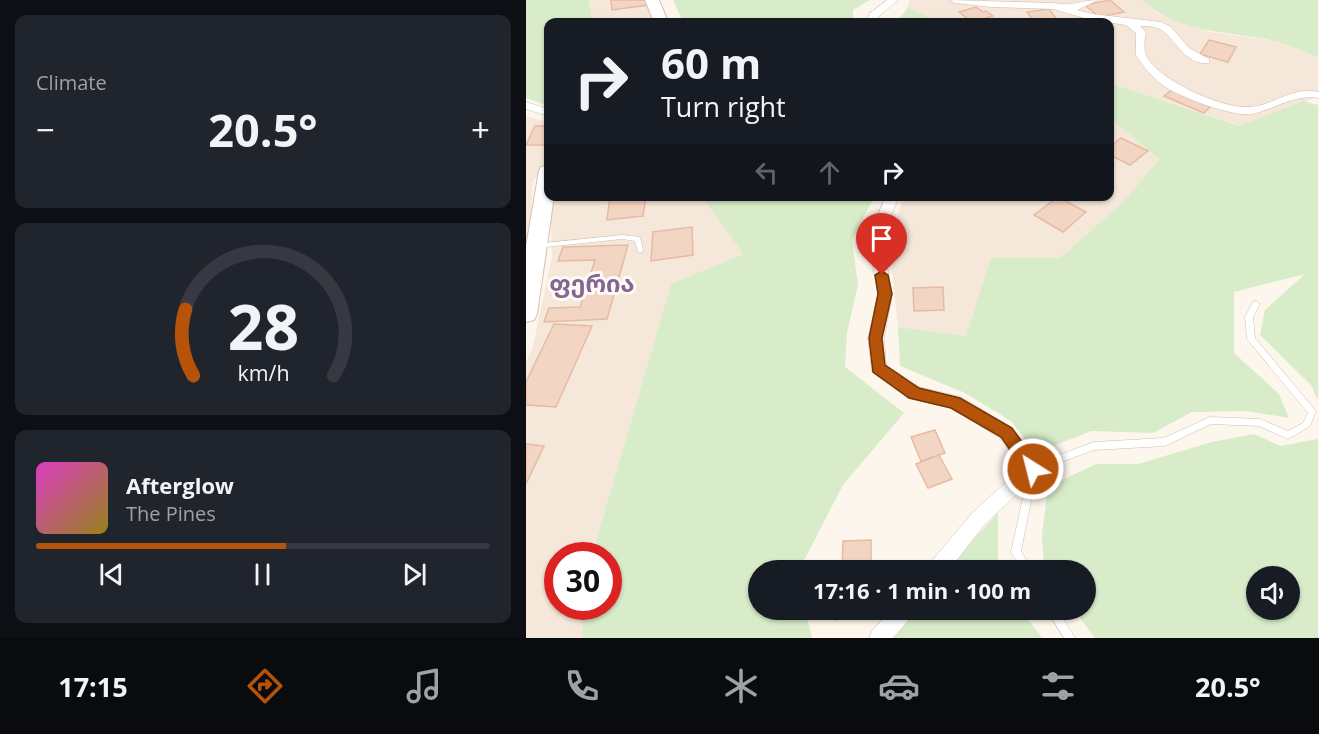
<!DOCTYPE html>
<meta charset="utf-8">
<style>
body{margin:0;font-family:"Open Sans","Noto Sans Georgian",sans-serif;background:#20242c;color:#f1f3f6;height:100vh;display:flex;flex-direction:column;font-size:22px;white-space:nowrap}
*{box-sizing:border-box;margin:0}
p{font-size:20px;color:#9ea1a6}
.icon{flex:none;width:33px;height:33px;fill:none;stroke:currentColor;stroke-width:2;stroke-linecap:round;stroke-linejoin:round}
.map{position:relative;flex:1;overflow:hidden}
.drawer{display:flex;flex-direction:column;gap:15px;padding:15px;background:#0d0f14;width:526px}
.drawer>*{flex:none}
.banner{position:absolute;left:18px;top:18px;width:570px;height:183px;border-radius:12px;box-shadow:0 2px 4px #0004;background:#171b24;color:#f1f3f6;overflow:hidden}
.buttons{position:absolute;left:720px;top:566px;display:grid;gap:12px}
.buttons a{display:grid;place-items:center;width:54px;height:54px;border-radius:50%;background:#171b24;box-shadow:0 2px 4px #0004;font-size:30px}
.speed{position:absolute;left:18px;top:542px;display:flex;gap:12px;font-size:30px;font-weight:700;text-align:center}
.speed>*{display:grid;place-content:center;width:78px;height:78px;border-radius:50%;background:#171b24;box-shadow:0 2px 4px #0004;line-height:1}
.speed .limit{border:9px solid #d22;background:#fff;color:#111}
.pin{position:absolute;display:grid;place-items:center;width:51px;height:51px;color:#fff;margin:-62px -26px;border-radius:50% 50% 50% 0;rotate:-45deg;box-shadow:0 0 6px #0007}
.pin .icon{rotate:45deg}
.me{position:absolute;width:66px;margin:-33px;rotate:324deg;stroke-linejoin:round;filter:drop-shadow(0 0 4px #0008)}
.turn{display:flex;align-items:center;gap:21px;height:126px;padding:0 18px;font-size:27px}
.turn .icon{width:78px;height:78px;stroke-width:2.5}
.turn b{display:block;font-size:42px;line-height:51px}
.lanes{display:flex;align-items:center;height:57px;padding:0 18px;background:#0003;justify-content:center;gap:30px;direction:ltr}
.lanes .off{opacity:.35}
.big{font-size:45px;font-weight:700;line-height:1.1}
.drawer .card{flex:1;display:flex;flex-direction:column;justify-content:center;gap:9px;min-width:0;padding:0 21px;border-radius:12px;background:#20242c}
.drawer .dial{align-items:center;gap:0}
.dial svg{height:156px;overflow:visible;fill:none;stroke:#363941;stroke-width:7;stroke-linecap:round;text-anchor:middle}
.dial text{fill:#f1f3f6;stroke:none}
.song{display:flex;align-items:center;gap:18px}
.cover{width:72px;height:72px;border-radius:9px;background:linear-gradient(135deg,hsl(310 70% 55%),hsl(50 70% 35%))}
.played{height:6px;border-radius:3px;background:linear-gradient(90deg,#b45309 55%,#363941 55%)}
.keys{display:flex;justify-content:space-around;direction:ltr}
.heat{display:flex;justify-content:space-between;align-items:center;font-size:33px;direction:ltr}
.trip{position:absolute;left:222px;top:560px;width:348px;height:60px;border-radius:30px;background:#171b24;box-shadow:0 2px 4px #0004;font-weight:700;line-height:60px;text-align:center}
.dock{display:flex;height:96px;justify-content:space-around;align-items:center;background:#090b0e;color:#9ea1a6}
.dock .icon{width:42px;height:42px}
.dock .selected{color:#b45309}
.dock b{font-size:27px;color:#f1f3f6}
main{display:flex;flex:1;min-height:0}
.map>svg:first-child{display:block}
.residential{fill:#f5e8da}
.green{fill:#d8ecc9;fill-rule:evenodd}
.building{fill:#f3d5c3;stroke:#e6bba3;stroke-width:1.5}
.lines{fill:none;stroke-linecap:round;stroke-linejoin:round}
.lane-casing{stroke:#d1beb0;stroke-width:1}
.street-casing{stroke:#d1beb0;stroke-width:1}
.secondary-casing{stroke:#d6c0b0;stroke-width:2}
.lane{fill:#fff;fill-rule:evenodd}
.street{fill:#fff;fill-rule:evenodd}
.secondary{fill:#fff;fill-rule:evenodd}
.route{fill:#b45309;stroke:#753606;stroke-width:1.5}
.labels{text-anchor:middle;stroke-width:6;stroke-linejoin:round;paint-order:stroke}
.quarter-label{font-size:24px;font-weight:bold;fill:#846695;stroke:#fffaf3}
</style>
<main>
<section class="drawer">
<div class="card"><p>Climate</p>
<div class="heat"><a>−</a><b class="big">20.5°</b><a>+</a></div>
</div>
<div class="card dial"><svg viewBox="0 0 100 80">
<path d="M14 69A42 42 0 1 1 86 69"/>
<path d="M14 69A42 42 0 0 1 10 35" stroke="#b45309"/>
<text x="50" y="56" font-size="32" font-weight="700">28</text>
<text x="50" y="72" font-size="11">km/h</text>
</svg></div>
<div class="card">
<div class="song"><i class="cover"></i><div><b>Afterglow</b><p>The Pines</p></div></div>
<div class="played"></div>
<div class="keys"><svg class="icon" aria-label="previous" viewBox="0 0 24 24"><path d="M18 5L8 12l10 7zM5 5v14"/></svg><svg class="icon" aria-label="pause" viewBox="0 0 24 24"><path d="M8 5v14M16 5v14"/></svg><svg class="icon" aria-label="next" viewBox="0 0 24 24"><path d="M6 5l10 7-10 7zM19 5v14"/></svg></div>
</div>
</section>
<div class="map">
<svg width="793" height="638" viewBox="0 0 793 638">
<rect width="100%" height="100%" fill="#fdf6ec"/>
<path class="residential" d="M 62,0 L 123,0 L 128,22 L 67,22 Z
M 383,0 L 615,0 L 633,14 L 685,32 L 749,41 L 792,57 L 792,97 L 714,126 L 584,83 L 584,22 L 412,22 L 382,7 Z
M 0,116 L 22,122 L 22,162 L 7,181 L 3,240 L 0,257 Z
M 584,119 L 635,159 L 597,202 L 534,258 L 466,258 L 440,336 L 372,327 L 363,242 L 376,202 L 380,197 L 584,196 Z
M 29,197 L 176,197 L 217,254 L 145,284 L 66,555 L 32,555 L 32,606 L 55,606 L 57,638 L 0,638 L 0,361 L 6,350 L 26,257 L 24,212 Z"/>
<path class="green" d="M 0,0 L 62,0 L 67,22 L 22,22 L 22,106 L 0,98 Z
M 147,0 L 344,0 L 327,10 L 327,22 L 157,22 Z
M 615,0 L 792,0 L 792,57 C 778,52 763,45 748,41 C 699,30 658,35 615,0 Z
M 382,7 L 412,22 L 371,22 Z
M 584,83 L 713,126 L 777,101 L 792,105 L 792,400 L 785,385 L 734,335 L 739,310 L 779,274 L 708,292 L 708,353 L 753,394 L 763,418 L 721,411 L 666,412 L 627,433 L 565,431 L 510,453 L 485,421 L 439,393 L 374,366 L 372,327 L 440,336 L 465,258 L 534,258 L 597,202 L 634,159 L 584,119 Z
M 176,197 L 348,197 L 326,240 L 332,285 L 321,333 L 319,367 L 378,413 L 317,485 L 273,570 L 232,570 L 232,609 L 279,609 L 286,638 L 57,638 L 55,606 L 82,606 L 82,555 L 66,555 L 145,284 L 217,254 Z
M 728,434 L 754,446 L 792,439 L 792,638 L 569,638 L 547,609 L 560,609 L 560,570 L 518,570 L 516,535 L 522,487 L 570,464 L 612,464 L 686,442 ZM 730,576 L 764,576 L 764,609 L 730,609 Z
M 472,513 L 472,570 L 419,570 Z
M 383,609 L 494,609 L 516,638 L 356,638 Z"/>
<path class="building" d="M 85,0 L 122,0 L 122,5 L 86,10 Z
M 584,0 L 598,12 L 573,17 L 559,5 Z
M 450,7 L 457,12 L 460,11 L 467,16 L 446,22 L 433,12 Z
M 523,9 L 532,21 L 544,19 L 546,22 L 509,22 L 501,12 Z
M 683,40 L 710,47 L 702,62 L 674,54 Z
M 648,88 L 687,104 L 678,113 L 638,96 Z
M 9,126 L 22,126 L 22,145 L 0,145 Z
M 595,138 L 622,151 L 604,165 L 584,155 L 584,147 Z
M 84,196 L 120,196 L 117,216 L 81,220 Z
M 532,197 L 560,212 L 537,232 L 508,215 Z
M 166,227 L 167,255 L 125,261 L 127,232 Z
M 102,245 L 81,319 L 18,322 L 23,308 L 54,307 L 69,260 L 32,261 L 37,247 Z
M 417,287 L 418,310 L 388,311 L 387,288 Z
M 28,324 L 66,326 L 30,407 L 0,405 L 0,382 Z
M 409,430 L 419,453 L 395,461 L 385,437 Z
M 0,444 L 18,446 L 0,484 Z
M 413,455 L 426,479 L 402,488 L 390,464 Z
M 345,540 L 345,567 L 316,569 L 317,541 Z
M 306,609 L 337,609 L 309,620 Z"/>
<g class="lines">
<defs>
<path id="lane" d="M 514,196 L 521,196 L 521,197 L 518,199 Z
M 96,235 L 114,237 L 117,250 L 116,252 L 112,252 L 109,241 L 96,239 L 0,249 L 0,245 Z
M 730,301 L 734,304 L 727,317 L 729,338 L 789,410 L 790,412 L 783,427 L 762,439 L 733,426 L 685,424 L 639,446 L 568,450 L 511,471 L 495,551 L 506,570 L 496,570 L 485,552 L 504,466 L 568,442 L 638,438 L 684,417 L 734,419 L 762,431 L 777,423 L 782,413 L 721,339 L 719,317 L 727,302 Z
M 520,609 L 531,609 L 549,638 L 538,638 Z"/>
<path id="street" d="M 361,0 L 372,0 L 352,17 L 351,22 L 341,22 L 343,14 Z
M 424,0 L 528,3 C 544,7 556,0 572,0 L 551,10 L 566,14 L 635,22 L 645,27 L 663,48 L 683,59 L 683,63 C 661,66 651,42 637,31 C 630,26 622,26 614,26 L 620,32 C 619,39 617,48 620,55 C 631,80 695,108 721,107 C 747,107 763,86 793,92 L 793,98 C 768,94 749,109 726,114 C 706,117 654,97 638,86 C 627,78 617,67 610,55 L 610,33 L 600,25 L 565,20 L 527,9 L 465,7 L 429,3 Z
M 0,102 L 22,109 L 22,116 L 0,109 Z
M 360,196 L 373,196 L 356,238 L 366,294 L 358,338 L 360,365 L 393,387 L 435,397 L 486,428 L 516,469 L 513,474 L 459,524 L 423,570 L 401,570 L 404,563 L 447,512 L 496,468 L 474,438 L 425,408 L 383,398 L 346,372 L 342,338 L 352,294 L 342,238 Z
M 366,609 L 389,609 L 386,616 L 367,638 L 343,638 L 346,631 Z"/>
<path id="secondary" d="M 119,0 L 133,0 L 142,22 L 128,22 Z
M 22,165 L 22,196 L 28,196 L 11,314 L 8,320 L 0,322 L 0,247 L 13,171 L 15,167 Z"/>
</defs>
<use href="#lane" class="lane-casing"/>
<use href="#street" class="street-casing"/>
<use href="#secondary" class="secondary-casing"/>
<use href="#lane" class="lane"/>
<use href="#street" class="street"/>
<use href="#secondary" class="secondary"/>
</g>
<path class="route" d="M 356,271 L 362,275 L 366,294 L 356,338 L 359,365 L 393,388 L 434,398 L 486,428 L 512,464 L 515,469 L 512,474 L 507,476 L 501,474 L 475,437 L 425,408 L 383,398 L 347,372 L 343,338 L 352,294 L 349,275 Z"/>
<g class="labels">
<g class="quarter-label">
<text x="66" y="292">ფერია</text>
</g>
</g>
</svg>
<div class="buttons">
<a><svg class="icon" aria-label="sound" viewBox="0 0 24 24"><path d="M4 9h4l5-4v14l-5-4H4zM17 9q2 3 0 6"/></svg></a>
</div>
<div class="speed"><div class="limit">30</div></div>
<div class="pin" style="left:356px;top:275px;background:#d93025"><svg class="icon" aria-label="arrive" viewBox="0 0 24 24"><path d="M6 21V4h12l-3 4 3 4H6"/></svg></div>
<svg class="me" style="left:507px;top:469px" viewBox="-20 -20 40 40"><circle r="17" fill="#b45309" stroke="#fff" stroke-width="3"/><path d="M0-11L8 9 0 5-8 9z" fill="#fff"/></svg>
<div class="trip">17:16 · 1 min · 100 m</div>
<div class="banner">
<div class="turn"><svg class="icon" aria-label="right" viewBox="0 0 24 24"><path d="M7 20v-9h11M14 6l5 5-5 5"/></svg><div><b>60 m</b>Turn right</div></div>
<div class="lanes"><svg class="icon off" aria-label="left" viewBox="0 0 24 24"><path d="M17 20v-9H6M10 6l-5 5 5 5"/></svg><svg class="icon off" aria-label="ahead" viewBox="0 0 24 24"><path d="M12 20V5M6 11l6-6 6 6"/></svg><svg class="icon" aria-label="right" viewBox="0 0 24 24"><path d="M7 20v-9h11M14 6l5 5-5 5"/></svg></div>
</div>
</div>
</main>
<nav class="dock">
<b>17:15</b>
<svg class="icon selected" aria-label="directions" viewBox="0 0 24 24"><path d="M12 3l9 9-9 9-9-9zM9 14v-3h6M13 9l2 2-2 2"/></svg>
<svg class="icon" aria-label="music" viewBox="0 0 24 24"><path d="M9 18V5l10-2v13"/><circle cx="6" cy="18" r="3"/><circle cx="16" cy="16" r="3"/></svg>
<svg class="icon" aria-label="phone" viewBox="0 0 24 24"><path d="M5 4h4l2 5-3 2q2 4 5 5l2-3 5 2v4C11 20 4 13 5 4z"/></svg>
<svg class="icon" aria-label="climate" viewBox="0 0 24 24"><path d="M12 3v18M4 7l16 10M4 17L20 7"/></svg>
<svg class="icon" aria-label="car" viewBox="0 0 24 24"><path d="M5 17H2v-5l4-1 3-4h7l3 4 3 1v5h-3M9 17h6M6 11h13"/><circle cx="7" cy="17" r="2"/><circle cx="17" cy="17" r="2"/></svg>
<svg class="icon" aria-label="filters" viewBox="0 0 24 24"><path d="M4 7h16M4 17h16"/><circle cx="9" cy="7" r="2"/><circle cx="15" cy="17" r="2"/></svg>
<b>20.5°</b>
</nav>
